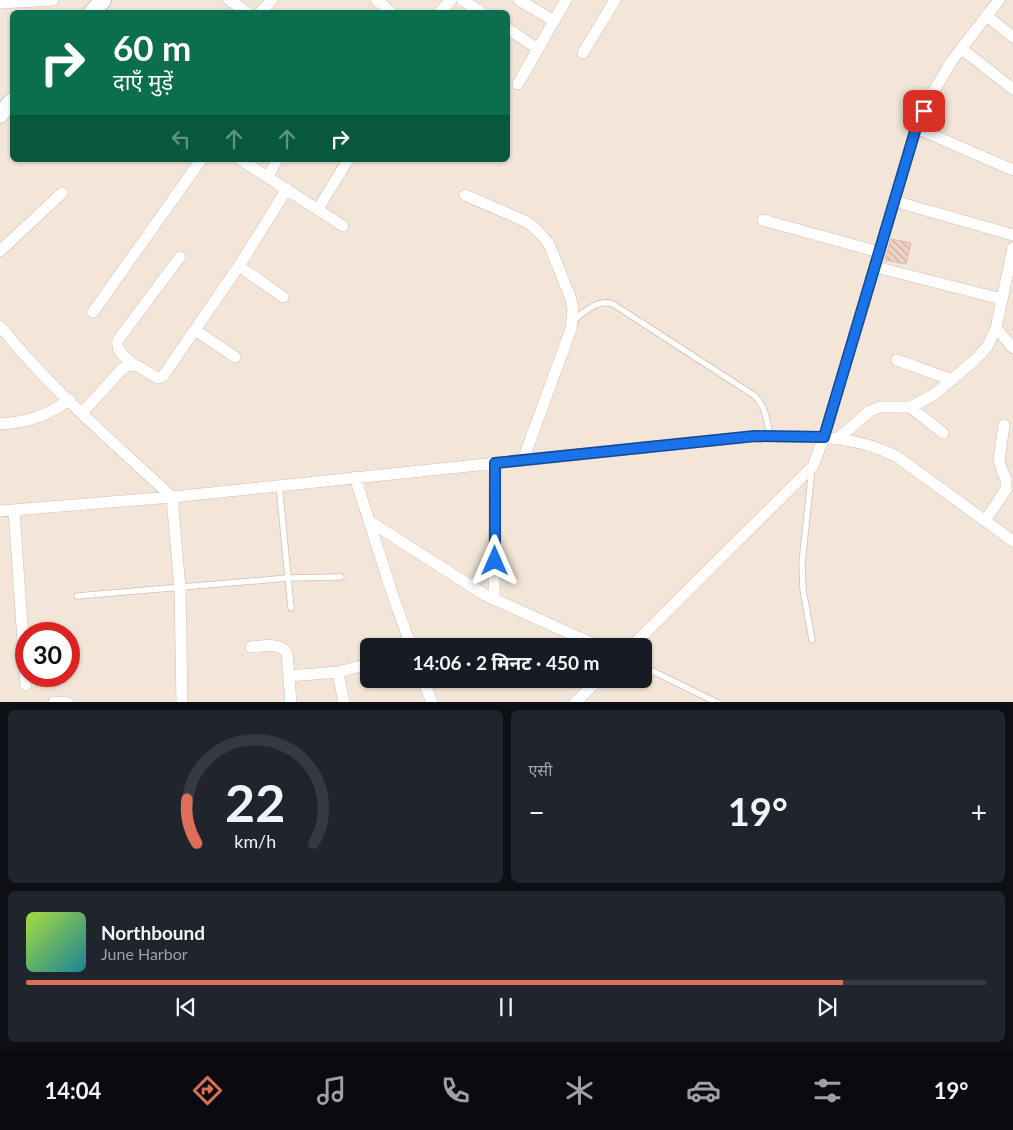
<!DOCTYPE html>
<html lang="hi">
<meta charset="utf-8">
<style>
body{margin:0;font-family:Lato,"Noto Sans Devanagari",sans-serif;background:#20242c;color:#f1f3f6;height:100vh;display:flex;flex-direction:column;font-size:19px;white-space:nowrap}
*{box-sizing:border-box;margin:0}
p{font-size:16px;color:#9ea1a6}
.icon{flex:none;width:28px;height:28px;fill:none;stroke:currentColor;stroke-width:2;stroke-linecap:round;stroke-linejoin:round}
.map{position:relative;height:702px;overflow:hidden}
.details{display:flex;flex-direction:column;gap:8px;padding:8px;background:#0d0f14;flex:1}
.details>*{flex:none}
.banner{position:absolute;left:10px;top:10px;width:500px;height:152px;border-radius:8px;box-shadow:0 1px 4px #0004;background:#0b6e4f;color:#fff;overflow:hidden}
.speed{position:absolute;left:15px;top:622px;display:flex;gap:10px;font-size:25px;font-weight:700;text-align:center}
.speed>*{display:grid;place-content:center;width:65px;height:65px;border-radius:50%;background:#171b24;box-shadow:0 1px 4px #0004;line-height:1}
.speed .limit{border:8px solid #d22;background:#fff;color:#111}
.pin{position:absolute;display:grid;place-items:center;width:42px;height:42px;color:#fff;margin:-21px;border-radius:10px;box-shadow:0 2px 8px #0006}
.me{position:absolute;width:55px;margin:-28px;rotate:0deg;stroke-linejoin:round;filter:drop-shadow(0 0 4px #0008)}
.turn{display:flex;align-items:center;gap:18px;height:105px;padding:0 20px;font-size:22px}
.turn .icon{width:65px;height:65px;stroke-width:2.5}
.turn b{display:block;font-size:35px;line-height:42px}
.lanes{display:flex;align-items:center;height:48px;padding:0 20px;background:#0003;justify-content:center;gap:25px;direction:ltr}
.lanes .off{opacity:.35}
.big{font-size:38px;font-weight:700;line-height:1.1}
.details .card{flex:1;display:flex;flex-direction:column;justify-content:center;gap:8px;min-width:0;padding:0 18px;border-radius:8px;background:#20242c}
.details .dial{align-items:center;gap:0}
.dial svg{height:130px;overflow:visible;fill:none;stroke:#363941;stroke-width:7;stroke-linecap:round;text-anchor:middle}
.dial text{fill:#f1f3f6;stroke:none}
.song{display:flex;align-items:center;gap:15px}
.cover{width:60px;height:60px;border-radius:8px;background:linear-gradient(135deg,hsl(80 70% 55%),hsl(190 70% 35%))}
.played{height:5px;border-radius:2px;background:linear-gradient(90deg,#dd6f58 85%,#363941 85%)}
.keys{display:flex;justify-content:space-around;direction:ltr}
.heat{display:flex;justify-content:space-between;align-items:center;font-size:28px;direction:ltr}
.details .tiles{flex:1;display:grid;gap:8px;grid-template-columns:1fr 1fr}
.card:last-child{grid-column:span 2}
.trip{position:absolute;left:360px;top:638px;width:292px;height:50px;border-radius:8px;background:#171b24;box-shadow:0 1px 4px #0004;font-weight:700;line-height:50px;text-align:center}
.tabs{display:flex;height:80px;justify-content:space-around;align-items:center;background:#090b0e;color:#9ea1a6}
.tabs .icon{width:35px;height:35px}
.tabs .current{color:#dd6f58}
.tabs b{font-size:22px;color:#f1f3f6}
.map>svg:first-child{display:block}
.residential{fill:#f3e6d9;fill-rule:evenodd}
.building{fill:url(#building-back-hatch);stroke:#e1b9a5}
.lines{fill:none;stroke-linecap:round;stroke-linejoin:round}
.lane-casing{stroke:#cfbeb3;stroke-width:7}
.street-casing{stroke:#cfbeb3;stroke-width:12}
.secondary-casing{stroke:#d2beb1;stroke-width:18}
.lane{stroke:#fff;stroke-width:5.5}
.street{stroke:#fff;stroke-width:11}
.secondary{stroke:#fff;stroke-width:16}
.route-casing{stroke:#114b97;stroke-width:12}
.route{stroke:#1a73e8;stroke-width:9}
</style>
<div class="map">
<svg width="1013" height="703" viewBox="0 0 1013 703">
<defs>
<pattern id="building-back-hatch" width="6" height="6" patternUnits="userSpaceOnUse" patternTransform="scale(1.25)"><rect width="6" height="6" fill="#efd3c4"/><path d="M-1 5l2 2M0 0l6 6M5-1l2 2" fill="none" stroke="#c6aea2"/></pattern>
</defs>
<rect width="100%" height="100%" fill="#fcf4ea"/>
<path class="residential" d="M 0,0 L 1013,0 L 1013,702 L 0,703 ZM 12,12 L 508,12 L 508,160 L 12,160 ZM 26,634 L 69,634 L 69,676 L 26,676 ZM 369,646 L 644,646 L 644,679 L 369,679 Z"/>
<path class="building" d="M 891,239 L 911,243 L 906,264 L 885,260 Z"/>
<g class="lines">
<defs>
<path id="lane" d="M 574,320 C 586,311 597,299 613,304 L 755,396 C 766,408 767,421 770,436
M 279,485 L 291,608
M 77,596 L 288,578 L 341,577
M 812,640 L 803,589 L 802,563 L 812,468
M 644,667 L 718,703"/>
<path id="street" d="M 229,0 L 247,12
M 376,0 L 391,12
M 462,0 L 481,12
M 519,0 L 554,21
M 0,3 L 53,0
M 261,12 L 272,0
M 440,12 L 451,0
M 987,16 L 1013,37
M 508,29 L 538,49
M 962,49 L 1013,89
M 583,53 L 615,0
M 518,84 L 566,0
M 916,128 L 1013,170
M 241,160 L 343,226
M 268,177 L 277,160
M 465,195 L 527,222 L 538,231 L 549,244 L 571,299 L 573,310 L 571,329 L 523,460
M 894,201 L 1013,235
M 318,209 L 348,160
M 763,220 L 879,252
M 0,251 L 62,193
M 239,266 L 283,297
M 875,267 L 1002,299
M 93,312 L 201,160
M 0,326 C 49,388 114,443 172,497 L 180,588 L 182,703
M 996,328 L 1013,348
M 195,330 L 235,357
M 897,360 L 952,380
M 133,364 C 125,357 116,352 118,340 L 180,257
M 910,407 L 943,433
M 82,413 L 122,369 C 137,358 144,373 158,378 L 163,376 L 239,266 L 287,189
M 0,424 C 31,422 44,416 70,400
M 837,439 L 870,411 L 880,407 L 910,407 L 932,396 L 976,359 L 987,347 L 996,328 L 1013,248
M 355,477 L 392,593 L 411,646
M 14,510 L 26,685
M 0,511 L 172,497 L 755,436 C 806,437 849,433 896,456 L 1013,541
M 369,521 L 485,595 L 598,646
M 985,521 L 1006,489 L 1006,478 L 1003,473 L 999,460 L 1004,425
M 494,600 L 495,463
M 632,646 L 813,466 L 824,437 L 916,128 L 932,94 L 951,62 L 999,0
M 251,647 C 263,646 280,642 287,653 L 291,703
M 338,672 L 344,703
M 289,676 L 338,672 L 369,664
M 423,679 L 432,703
M 54,702 L 68,703
M 575,703 L 599,679"/>
<path id="secondary" d="M 92,12 L 103,0
M 0,115 L 12,101"/>
</defs>
<use href="#lane" class="lane-casing"/>
<use href="#street" class="street-casing"/>
<use href="#secondary" class="secondary-casing"/>
<use href="#lane" class="lane"/>
<use href="#street" class="street"/>
<use href="#secondary" class="secondary"/>
</g>
<g class="lines">
<defs>
<path id="route" d="M 495,561 L 495,463 L 755,436 L 824,437 L 916,128 L 924,111"/>
</defs>
<use href="#route" class="route-casing"/>
<use href="#route" class="route"/>
</g>
</svg>
<div class="speed"><div class="limit">30</div></div>
<div class="pin" style="left:924px;top:111px;background:#d93025"><svg class="icon" aria-label="arrive" viewBox="0 0 24 24"><path d="M6 21V4h12l-3 4 3 4H6"/></svg></div>
<svg class="me" style="left:495px;top:561px" viewBox="-20 -20 40 40"><path d="M0-17L14 15 0 8-14 15z" fill="#1a73e8" stroke="#fff" stroke-width="4"/></svg>
<div class="trip">14:06 · 2 मिनट · 450 m</div>
<div class="banner">
<div class="turn"><svg class="icon" aria-label="right" viewBox="0 0 24 24"><path d="M7 20v-9h11M14 6l5 5-5 5"/></svg><div><b>60 m</b>दाएँ मुड़ें</div></div>
<div class="lanes"><svg class="icon off" aria-label="left" viewBox="0 0 24 24"><path d="M17 20v-9H6M10 6l-5 5 5 5"/></svg><svg class="icon off" aria-label="ahead" viewBox="0 0 24 24"><path d="M12 20V5M6 11l6-6 6 6"/></svg><svg class="icon off" aria-label="ahead" viewBox="0 0 24 24"><path d="M12 20V5M6 11l6-6 6 6"/></svg><svg class="icon" aria-label="right" viewBox="0 0 24 24"><path d="M7 20v-9h11M14 6l5 5-5 5"/></svg></div>
</div>
</div>
<section class="details">
<div class="tiles">
<div class="card dial"><svg viewBox="0 0 100 80">
<path d="M14 69A42 42 0 1 1 86 69"/>
<path d="M14 69A42 42 0 0 1 8 42" stroke="#dd6f58"/>
<text x="50" y="56" font-size="32" font-weight="700">22</text>
<text x="50" y="72" font-size="11">km/h</text>
</svg></div>
<div class="card"><p>एसी</p>
<div class="heat"><a>−</a><b class="big">19°</b><a>+</a></div>
</div>
<div class="card">
<div class="song"><i class="cover"></i><div><b>Northbound</b><p>June Harbor</p></div></div>
<div class="played"></div>
<div class="keys"><svg class="icon" aria-label="previous" viewBox="0 0 24 24"><path d="M18 5L8 12l10 7zM5 5v14"/></svg><svg class="icon" aria-label="pause" viewBox="0 0 24 24"><path d="M8 5v14M16 5v14"/></svg><svg class="icon" aria-label="next" viewBox="0 0 24 24"><path d="M6 5l10 7-10 7zM19 5v14"/></svg></div>
</div>
</div>
</section>
<nav class="tabs">
<b>14:04</b>
<svg class="icon current" aria-label="directions" viewBox="0 0 24 24"><path d="M12 3l9 9-9 9-9-9zM9 14v-3h6M13 9l2 2-2 2"/></svg>
<svg class="icon" aria-label="music" viewBox="0 0 24 24"><path d="M9 18V5l10-2v13"/><circle cx="6" cy="18" r="3"/><circle cx="16" cy="16" r="3"/></svg>
<svg class="icon" aria-label="phone" viewBox="0 0 24 24"><path d="M5 4h4l2 5-3 2q2 4 5 5l2-3 5 2v4C11 20 4 13 5 4z"/></svg>
<svg class="icon" aria-label="climate" viewBox="0 0 24 24"><path d="M12 3v18M4 7l16 10M4 17L20 7"/></svg>
<svg class="icon" aria-label="car" viewBox="0 0 24 24"><path d="M5 17H2v-5l4-1 3-4h7l3 4 3 1v5h-3M9 17h6M6 11h13"/><circle cx="7" cy="17" r="2"/><circle cx="17" cy="17" r="2"/></svg>
<svg class="icon" aria-label="filters" viewBox="0 0 24 24"><path d="M4 7h16M4 17h16"/><circle cx="9" cy="7" r="2"/><circle cx="15" cy="17" r="2"/></svg>
<b>19°</b>
</nav>
